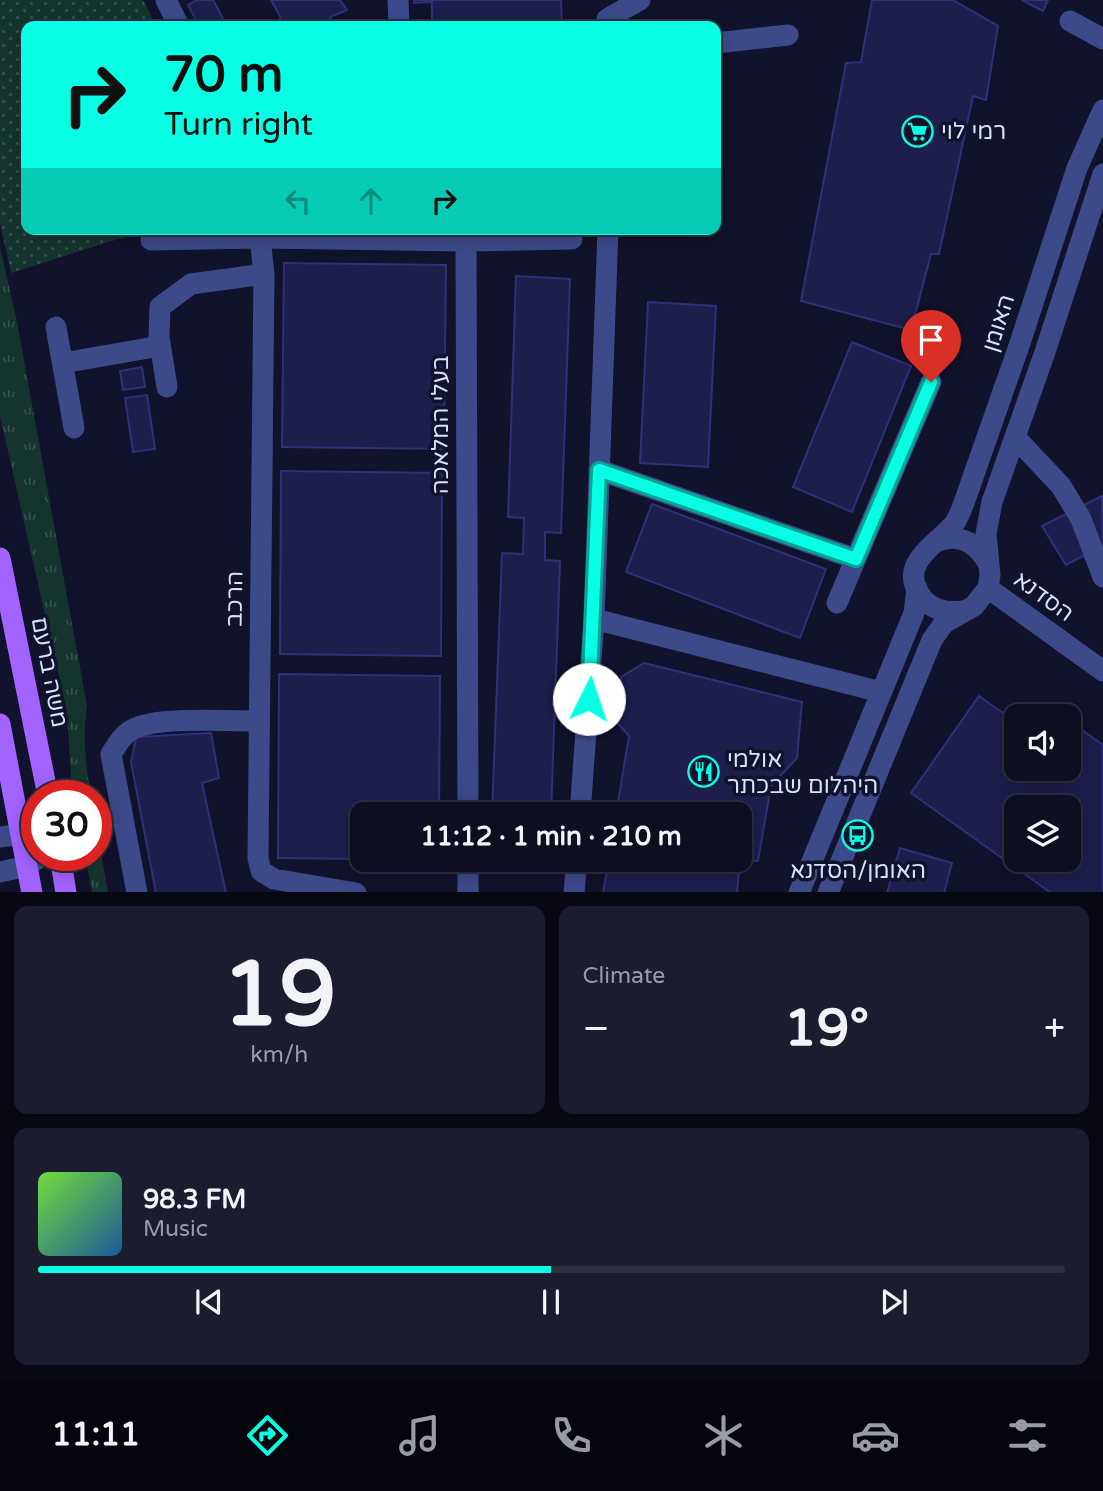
<!DOCTYPE html>
<meta charset="utf-8">
<style>
body{margin:0;font-family:"Varela Round",Heebo,sans-serif;background:#1b1c2d;color:#f1f3f6;height:100vh;display:flex;flex-direction:column;font-size:26px;white-space:nowrap}
*{box-sizing:border-box;margin:0}
p{font-size:23px;color:#9a9ca5}
.icon{flex:none;width:38px;height:38px;fill:none;stroke:currentColor;stroke-width:2;stroke-linecap:round;stroke-linejoin:round}
.map{position:relative;height:892px;overflow:hidden}
.details{display:flex;flex-direction:column;gap:14px;padding:14px;background:#070812;flex:1}
.details>*{flex:none}
.hud{position:absolute;left:21px;top:21px;width:700px;height:214px;border-radius:14px;box-shadow:0 4px 18px #0003,0 0 0 2px #2d2e3e;background:#08ffe3;color:#111;overflow:hidden}
.controls{position:absolute;left:1004px;top:704px;display:grid;gap:14px}
.controls a{display:grid;place-items:center;width:77px;height:77px;border-radius:14px;background:#0d0e20;box-shadow:0 4px 18px #0003,0 0 0 2px #2d2e3e;font-size:35px}
.speed{position:absolute;left:21px;top:780px;display:flex;gap:14px;font-size:35px;font-weight:700;text-align:center}
.speed>*{display:grid;place-content:center;width:91px;height:91px;border-radius:50%;background:#0d0e20;box-shadow:0 4px 18px #0003,0 0 0 2px #2d2e3e;line-height:1}
.speed .limit{border:10px solid #d22;background:#fff;color:#111}
.pin{position:absolute;display:grid;place-items:center;width:60px;height:60px;color:#fff;margin:-72px -30px;border-radius:50% 50% 50% 0;rotate:-45deg;box-shadow:0 0 7px #0007}
.pin .icon{rotate:45deg}
.me{position:absolute;width:77px;margin:-38px;rotate:4deg;stroke-linejoin:round;filter:drop-shadow(0 0 5px #0008)}
.turn{display:flex;align-items:center;gap:24px;height:147px;padding:0 28px;font-size:32px}
.turn .icon{width:91px;height:91px;stroke-width:2.5}
.turn b{display:block;font-size:49px;line-height:60px}
.lanes{display:flex;align-items:center;height:66px;padding:0 28px;background:#0003;justify-content:center;gap:35px;direction:ltr}
.lanes .off{opacity:.35}
.big{font-size:52px;font-weight:800;line-height:1.1}
.details .widget{flex:1;display:flex;flex-direction:column;justify-content:center;gap:10px;min-width:0;padding:0 24px;border-radius:14px;background:#1b1c2d}
.details .dial{align-items:center;gap:0}
.dial b{font-size:91px;line-height:1}
.song{display:flex;align-items:center;gap:21px}
.cover{width:84px;height:84px;border-radius:10px;background:linear-gradient(135deg,hsl(100 70% 55%),hsl(210 70% 35%))}
.played{height:7px;border-radius:4px;background:linear-gradient(90deg,#08ffe3 50%,#2d2e3e 50%)}
.keys{display:flex;justify-content:space-around;direction:ltr}
.heat{display:flex;justify-content:space-between;align-items:center;font-size:38px;direction:ltr}
.details .tiles{flex:1;display:grid;gap:14px;grid-template-columns:1fr 1fr}
.widget:last-child{grid-column:span 2}
.trip{position:absolute;left:350px;top:802px;width:402px;height:70px;border-radius:14px;background:#0d0e20;box-shadow:0 4px 18px #0003,0 0 0 2px #2d2e3e;font-weight:800;line-height:70px;text-align:center}
.tabs{display:flex;height:112px;justify-content:space-around;align-items:center;background:#05060d;color:#9a9ca5}
.tabs .icon{width:49px;height:49px}
.tabs .selected{color:#08ffe3}
.tabs b{font-size:32px;color:#f1f3f6}
.map>svg:first-child{display:block}
.grass{fill:url(#grass-dots)}
.park{fill:url(#park-tufts)}
.building{fill:#1d1e4c;stroke:#2f3078;stroke-width:2;fill-rule:evenodd}
.lines{fill:none;stroke-linecap:round;stroke-linejoin:round}
.minor{stroke:#3c4a8a;stroke-width:21}
.major{stroke:#a363ff;stroke-width:21}
.route-casing{stroke:#05a694;stroke-width:18}
.route{stroke:#08ffe3;stroke-width:12}
.labels{text-anchor:middle;stroke-width:7;stroke-linejoin:round;paint-order:stroke}
.poi-label{font-size:23px;fill:#dbdfff;stroke:#11122b;text-anchor:start}
.street-label{font-size:23px;fill:#dbdfff;stroke:#11122b}
</style>
<div class="map">
<svg width="1103" height="893" viewBox="0 0 1103 893">
<defs>
<pattern id="grass-dots" width="8" height="8" patternUnits="userSpaceOnUse" patternTransform="scale(1.75)"><rect width="8" height="8" fill="#14352d"/><path d="M2 2h.1M6 6h.1" fill="none" stroke="#36524c" stroke-width="1.8" stroke-linecap="round"/></pattern>
<pattern id="park-tufts" width="24" height="20" patternUnits="userSpaceOnUse" patternTransform="scale(1.75)"><rect width="24" height="20" fill="#14352d"/><path d="M3 7l-1-3M5 7V3M7 7l1-3M15 17l-1-3M17 17v-4M19 17l1-3" fill="none" stroke="#36524c"/></pattern>
</defs>
<rect width="100%" height="100%" fill="#11122b"/>
<path class="grass" d="M 0,0 L 143,0 L 156,26 L 26,26 L 26,229 L 136,229 L 137,233 L 11,273 L 0,223 Z"/>
<path class="park" d="M 0,247 L 17,322 L 87,706 C 82,735 86,767 91,796 L 75,796 L 71,777 L 67,712 L 0,416 Z
M 96,825 L 108,892 L 92,892 L 85,856 L 96,856 Z"/>
<path class="building" d="M 197,0 L 213,0 L 227,26 L 199,26 L 188,5 Z
M 271,0 L 340,0 L 347,10 L 330,17 L 333,26 L 268,26 L 281,18 Z
M 414,0 L 561,0 L 562,26 L 432,26 L 432,2 L 414,3 Z
M 872,0 L 953,0 L 998,26 L 986,100 L 973,96 L 939,254 L 931,254 L 911,330 L 801,301 L 846,63 L 861,62 Z
M 1022,0 L 1048,0 L 1043,11 Z
M 284,263 L 446,265 L 444,449 L 282,447 Z
M 516,276 L 570,279 L 561,533 L 545,532 L 545,560 L 560,561 L 551,814 L 492,814 L 502,553 L 523,554 L 524,518 L 508,517 Z
M 648,302 L 716,306 L 708,467 L 640,463 Z
M 852,342 L 911,366 L 852,512 L 793,487 Z
M 142,367 L 145,387 L 123,390 L 120,371 Z
M 147,395 L 155,449 L 133,452 L 125,398 Z
M 281,471 L 442,473 L 441,656 L 280,654 Z
M 1102,496 L 1103,546 L 1066,565 L 1042,526 Z
M 652,504 L 826,569 L 800,638 L 626,572 Z
M 644,663 L 802,702 L 797,758 L 771,786 L 758,861 L 740,860 L 737,893 L 603,893 L 609,859 L 740,859 L 740,814 L 616,814 L 629,736 L 612,717 L 621,677 Z
M 279,674 L 440,676 L 439,814 L 362,814 L 362,859 L 278,858 Z
M 979,696 L 1017,723 L 1017,768 L 1069,768 L 1069,721 L 1103,745 L 1103,893 L 1051,893 L 911,793 ZM 1017,807 L 1069,807 L 1069,859 L 1017,859 Z
M 211,733 L 219,778 L 202,783 L 226,893 L 156,893 L 131,762 L 136,737 Z
M 900,848 L 952,863 L 944,893 L 887,893 Z"/>
<g class="lines">
<path class="minor" d="M 166,0 L 179,26
M 398,0 L 399,26
M 607,19 L 640,0
M 1070,21 L 1103,39
M 716,43 L 788,35
M 259,229 L 264,274 L 258,858 L 261,871 L 274,879 L 356,893
M 151,240 L 262,238 L 466,241 L 468,814
M 466,241 L 572,239
M 56,327 L 74,428
M 63,363 L 160,346
M 167,387 L 159,337 L 160,307 L 191,284 L 264,274
M 1015,437 L 1061,486 L 1081,519 L 1103,577
M 599,470 L 856,559
M 934,543 C 957,532 975,541 988,563
M 988,588 L 1103,671
M 837,603 L 931,382
M 963,611 C 948,613 934,611 923,599 C 895,565 936,545 954,524 C 959,517 962,508 965,500 L 1020,343 L 1077,168 L 1103,110
M 594,619 L 881,692
M 580,814 L 594,619 L 608,229
M 0,837 L 21,834 L 37,838
M 468,859 L 468,893
M 0,872 L 27,866 L 42,856
M 137,893 L 111,754 C 118,743 125,731 138,727 C 166,717 227,721 259,721
M 574,893 L 577,859
M 799,893 L 914,613 L 917,588
M 828,893 L 932,640 L 944,623 L 974,606 L 988,588 L 990,575 L 986,534 L 992,502 L 1045,352 L 1103,174"/>
<path class="major" d="M 0,558 L 48,796
M 0,724 L 32,893
M 60,856 L 66,893"/>
</g>
<g class="lines">
<defs>
<path id="route" d="M 589,699 L 599,470 L 856,559 L 931,382"/>
</defs>
<use href="#route" class="route-casing"/>
<use href="#route" class="route"/>
</g>
<defs>
<symbol id="supermarket-ring" viewBox="-11 -11 22 22"><circle r="9.5" fill="#11122b" stroke="#08ffe3" stroke-width="1.5"/><path d="M-6-5.5h2.5l.6 2H6L4.5 2H-2.5L-4.4-4H-6ZM-1.5 3.2a1.3 1.3 0 1 0 .1 0ZM3 3.2a1.3 1.3 0 1 0 .1 0Z" fill="#08ffe3"/></symbol>
<symbol id="restaurant-ring" viewBox="-11 -11 22 22"><circle r="9.5" fill="#11122b" stroke="#08ffe3" stroke-width="1.5"/><path d="M-5-6h1v4h1v-4h1v4h1v-4h1v5L-1.5 .5V6h-2V.5L-5-1ZM5-6V6H3V1.5H1.5Q1.5-4 5-6Z" fill="#08ffe3"/></symbol>
<symbol id="bus-ring" viewBox="-11 -11 22 22"><circle r="9.5" fill="#11122b" stroke="#08ffe3" stroke-width="1.5"/><path d="M-5-6H5V4H4V6H2V4H-2V6H-4V4H-5ZM-3.5-4V0h7V-4ZM-3.5 1.2v1.5H-2V1.2ZM2 1.2v1.5H3.5V1.2Z" fill="#08ffe3"/></symbol>
</defs>
<g fill-rule="evenodd">
<use href="#supermarket-ring" x="900" y="114" width="35" height="35"/>
<use href="#restaurant-ring" x="686" y="754" width="35" height="35"/>
<use href="#bus-ring" x="840" y="818" width="35" height="35"/>
</g>
<g class="labels">
<g class="poi-label">
<text x="941" y="139">רמי לוי</text>
<text x="727" y="767">אולמי<tspan x="727" dy="26">היהלום שבכתר</tspan></text>
<text x="858" y="878" text-anchor="middle">האומן/הסדנא</text>
</g>
<g class="street-label">
<text transform="translate(998 323) rotate(-72)" y="8">האומן</text>
<text transform="translate(440 425) rotate(-90)" y="8">בעלי המלאכה</text>
<text transform="translate(1044 596) rotate(36)" y="8">הסדנא</text>
<text transform="translate(234 599) rotate(-89)" y="8">הרכב</text>
<text transform="translate(50 672) rotate(79)" y="8">משה ברעם</text>
</g>
</g>
</svg>
<div class="controls">
<a><svg class="icon" aria-label="sound" viewBox="0 0 24 24"><path d="M4 9h4l5-4v14l-5-4H4zM17 9q2 3 0 6"/></svg></a>
<a><svg class="icon" aria-label="layers" viewBox="0 0 24 24"><path d="M12 4l9 5-9 5-9-5zM3 14l9 5 9-5"/></svg></a>
</div>
<div class="speed"><div class="limit">30</div></div>
<div class="pin" style="left:931px;top:382px;background:#d93025"><svg class="icon" aria-label="arrive" viewBox="0 0 24 24"><path d="M6 21V4h12l-3 4 3 4H6"/></svg></div>
<svg class="me" style="left:589px;top:699px" viewBox="-20 -20 40 40"><circle r="19" fill="#fff"/><path d="M0-13L10 11 0 6-10 11z" fill="#08ffe3"/></svg>
<div class="trip">11:12 · 1 min · 210 m</div>
<div class="hud">
<div class="turn"><svg class="icon" aria-label="right" viewBox="0 0 24 24"><path d="M7 20v-9h11M14 6l5 5-5 5"/></svg><div><b>70 m</b>Turn right</div></div>
<div class="lanes"><svg class="icon off" aria-label="left" viewBox="0 0 24 24"><path d="M17 20v-9H6M10 6l-5 5 5 5"/></svg><svg class="icon off" aria-label="ahead" viewBox="0 0 24 24"><path d="M12 20V5M6 11l6-6 6 6"/></svg><svg class="icon" aria-label="right" viewBox="0 0 24 24"><path d="M7 20v-9h11M14 6l5 5-5 5"/></svg></div>
</div>
</div>
<section class="details">
<div class="tiles">
<div class="widget dial"><b>19</b><p>km/h</p></div>
<div class="widget"><p>Climate</p>
<div class="heat"><a>−</a><b class="big">19°</b><a>+</a></div>
</div>
<div class="widget">
<div class="song"><i class="cover"></i><div><b>98.3 FM</b><p>Music</p></div></div>
<div class="played"></div>
<div class="keys"><svg class="icon" aria-label="previous" viewBox="0 0 24 24"><path d="M18 5L8 12l10 7zM5 5v14"/></svg><svg class="icon" aria-label="pause" viewBox="0 0 24 24"><path d="M8 5v14M16 5v14"/></svg><svg class="icon" aria-label="next" viewBox="0 0 24 24"><path d="M6 5l10 7-10 7zM19 5v14"/></svg></div>
</div>
</div>
</section>
<nav class="tabs">
<b>11:11</b>
<svg class="icon selected" aria-label="directions" viewBox="0 0 24 24"><path d="M12 3l9 9-9 9-9-9zM9 14v-3h6M13 9l2 2-2 2"/></svg>
<svg class="icon" aria-label="music" viewBox="0 0 24 24"><path d="M9 18V5l10-2v13"/><circle cx="6" cy="18" r="3"/><circle cx="16" cy="16" r="3"/></svg>
<svg class="icon" aria-label="phone" viewBox="0 0 24 24"><path d="M5 4h4l2 5-3 2q2 4 5 5l2-3 5 2v4C11 20 4 13 5 4z"/></svg>
<svg class="icon" aria-label="climate" viewBox="0 0 24 24"><path d="M12 3v18M4 7l16 10M4 17L20 7"/></svg>
<svg class="icon" aria-label="car" viewBox="0 0 24 24"><path d="M5 17H2v-5l4-1 3-4h7l3 4 3 1v5h-3M9 17h6M6 11h13"/><circle cx="7" cy="17" r="2"/><circle cx="17" cy="17" r="2"/></svg>
<svg class="icon" aria-label="filters" viewBox="0 0 24 24"><path d="M4 7h16M4 17h16"/><circle cx="9" cy="7" r="2"/><circle cx="15" cy="17" r="2"/></svg>
</nav>
